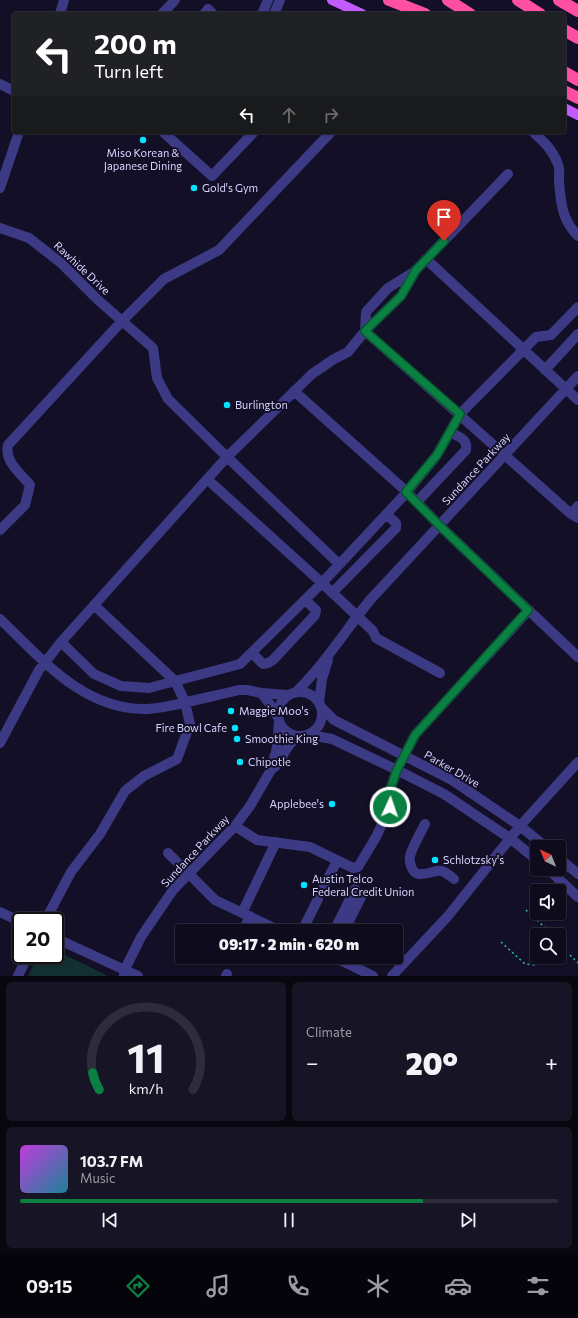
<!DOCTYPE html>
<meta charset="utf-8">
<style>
body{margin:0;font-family:Commissioner,sans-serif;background:#171425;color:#f1f3f6;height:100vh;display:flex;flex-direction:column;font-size:15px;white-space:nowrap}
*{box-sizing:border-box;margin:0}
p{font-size:13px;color:#9b9ba3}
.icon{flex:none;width:22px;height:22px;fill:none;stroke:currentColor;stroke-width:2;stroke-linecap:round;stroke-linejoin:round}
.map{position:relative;height:976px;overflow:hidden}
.drawer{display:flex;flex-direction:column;gap:6px;padding:6px;background:#08060f;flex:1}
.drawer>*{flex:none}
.top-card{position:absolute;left:12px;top:12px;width:554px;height:122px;border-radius:4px;box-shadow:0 1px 3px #0004,0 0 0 1px #2e2b3b;background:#202124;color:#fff;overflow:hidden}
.needle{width:26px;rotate:317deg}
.tools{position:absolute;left:530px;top:840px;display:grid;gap:8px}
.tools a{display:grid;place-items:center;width:36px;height:36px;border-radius:4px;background:#0e0b1c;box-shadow:0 1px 3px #0004,0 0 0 1px #2e2b3b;font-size:20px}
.speed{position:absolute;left:12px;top:912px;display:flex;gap:8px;font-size:20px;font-weight:700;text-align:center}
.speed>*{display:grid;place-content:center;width:52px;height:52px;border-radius:50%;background:#0e0b1c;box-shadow:0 1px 3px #0004,0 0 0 1px #2e2b3b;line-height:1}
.speed .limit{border:2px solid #111;border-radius:6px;background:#fff;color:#111}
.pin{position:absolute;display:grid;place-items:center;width:34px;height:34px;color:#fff;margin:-41px -17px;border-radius:50% 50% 50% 0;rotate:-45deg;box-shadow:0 0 4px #0007}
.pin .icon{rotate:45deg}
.me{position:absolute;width:44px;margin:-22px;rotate:3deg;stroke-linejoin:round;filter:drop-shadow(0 0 3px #0008)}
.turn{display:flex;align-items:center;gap:14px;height:84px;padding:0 16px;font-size:18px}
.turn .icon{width:52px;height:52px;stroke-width:2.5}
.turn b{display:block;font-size:28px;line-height:34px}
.lanes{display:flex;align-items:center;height:38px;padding:0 16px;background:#0003;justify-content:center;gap:20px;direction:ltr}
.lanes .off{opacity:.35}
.big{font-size:30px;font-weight:800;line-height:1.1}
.drawer .tile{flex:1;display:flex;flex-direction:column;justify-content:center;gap:6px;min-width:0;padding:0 14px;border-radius:6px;background:#171425}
.drawer .dial{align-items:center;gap:0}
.dial svg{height:104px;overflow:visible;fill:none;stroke:#2e2b3b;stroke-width:7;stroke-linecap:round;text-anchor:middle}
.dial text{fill:#f1f3f6;stroke:none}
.song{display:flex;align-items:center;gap:12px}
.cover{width:48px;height:48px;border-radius:6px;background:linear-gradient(135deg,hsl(290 70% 55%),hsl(190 70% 35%))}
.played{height:4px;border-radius:2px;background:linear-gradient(90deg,#0b8043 75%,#2e2b3b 75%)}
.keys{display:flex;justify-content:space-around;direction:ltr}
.heat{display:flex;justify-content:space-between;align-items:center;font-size:22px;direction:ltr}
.drawer .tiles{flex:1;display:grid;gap:6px;grid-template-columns:1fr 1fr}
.tile:last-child{grid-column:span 2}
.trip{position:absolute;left:175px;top:924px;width:228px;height:40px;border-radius:4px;background:#0e0b1c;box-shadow:0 1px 3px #0004,0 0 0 1px #2e2b3b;font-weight:800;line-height:40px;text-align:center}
.menu{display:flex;height:64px;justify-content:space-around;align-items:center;background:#06040b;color:#9b9ba3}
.menu .icon{width:28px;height:28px}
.menu .on{color:#0b8043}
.menu b{font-size:18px;color:#f1f3f6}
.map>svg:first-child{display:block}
.green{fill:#12302f}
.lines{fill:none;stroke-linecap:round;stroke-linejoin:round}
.path{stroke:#2fb8b0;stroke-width:1.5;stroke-dasharray:2 3;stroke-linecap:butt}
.minor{stroke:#3d3a85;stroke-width:10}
.major{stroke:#c25bff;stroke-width:10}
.highway{stroke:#ff4fa3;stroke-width:12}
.highway-bridge{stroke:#ff4fa3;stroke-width:12}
.route-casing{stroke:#07532c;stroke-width:10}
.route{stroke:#0b8043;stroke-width:7}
.poi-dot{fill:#00e5ff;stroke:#130f26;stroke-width:1.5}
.labels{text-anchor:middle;stroke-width:4;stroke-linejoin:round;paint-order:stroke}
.poi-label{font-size:11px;fill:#d9d4ff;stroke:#130f26;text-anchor:start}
.street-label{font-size:11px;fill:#d9d4ff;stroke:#130f26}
</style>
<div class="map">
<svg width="578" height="976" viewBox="0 0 578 976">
<rect width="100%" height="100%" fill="#130f26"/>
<path class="green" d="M 55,950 L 106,975 L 106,976 L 28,976 L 38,955 L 55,955 Z"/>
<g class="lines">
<path class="path" d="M 526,910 L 553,935
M 501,942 L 525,964 L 534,965 L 542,957
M 570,955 L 578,963"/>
<path class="minor" d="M 60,14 L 64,0
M 162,14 L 175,0
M 204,14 L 208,9 L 213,14
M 262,14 L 268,0
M 274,14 L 280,0
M 0,84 L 14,91
M 163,132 L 212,176 L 254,132
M 533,132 C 544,142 552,149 558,164 C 560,169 559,176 559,182 C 561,204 562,220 578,236
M 0,188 L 19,132
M 0,228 L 29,238 L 61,263 L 98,300 L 153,348 L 157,378 L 168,399 L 227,457 L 339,564
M 426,259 L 578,400
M 414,272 L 388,288 L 366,312 L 365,331 L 571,514 L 578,518
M 545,370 L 578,334
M 294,391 L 407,492 L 440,526 L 578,657
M 207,479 L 322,583 L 373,631 L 376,638 L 440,673
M 417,502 L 466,450 C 468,439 459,437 450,432
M 571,514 L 578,506
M 0,530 L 25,505 L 30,485 C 20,473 4,461 8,445 L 122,321 L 164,279 L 219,250 L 331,132
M 332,593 L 396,528 L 396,523 L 386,514
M 0,619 C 42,659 83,710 146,709 C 157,709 168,706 179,704 C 199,699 219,695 239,690 L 247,690 L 261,693 L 288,695
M 61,642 L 94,674 L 121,686 L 149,688 L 240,664 L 322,583 L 407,492 L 437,455 L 460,414 L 536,337 L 551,335 L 578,307
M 252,653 L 263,664 L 268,663 L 273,660 L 315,615 L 316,610 L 305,600
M278 714a22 22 0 1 1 44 0a22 22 0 1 1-44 0Z
M 261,693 L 269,703 L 277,716
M 295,693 C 324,665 345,631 370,600 L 578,376
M 319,703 L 322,679 L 328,660
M 321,707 L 334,720 L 452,780 L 520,826 L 546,847
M 309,735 L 332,739 L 397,770 L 444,794 L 511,839 L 537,860
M 0,743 L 39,670 L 61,642 L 227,457 L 312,374 L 334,359 L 348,352 L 365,331 L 401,296 L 416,270 L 508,174
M 271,770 C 272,763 274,758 276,752 C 278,742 278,732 279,722
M 425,824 C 421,832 412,848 410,856 C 409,862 412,874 419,874 C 438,875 435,863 454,879
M 235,826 L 257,840 L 310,847 L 353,868 L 358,867 L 376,837 L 390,807 L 389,793 L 397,770 L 415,735 L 529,610
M 168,853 L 215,900 L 280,931
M 559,858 L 578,874
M 548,869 L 578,897
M 323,888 L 337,861
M 0,912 L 21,922
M 242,913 L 276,842
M 45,921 L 71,872 L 100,834 L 125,791 L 144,776 L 177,759 L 190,724 L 185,702 L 175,681 L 94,605
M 243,931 L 250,916
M 302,931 L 318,899
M 334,931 L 355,889
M 344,931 L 363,893
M 55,938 L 138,976
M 334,957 L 373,976
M 18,976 L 28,955
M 124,976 L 125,969 L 141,937 L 173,890 L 235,826 L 250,806 L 271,770 L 280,762 L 285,751 L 291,743 L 298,737
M 226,976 L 227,974
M 392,976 L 448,916 L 520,826 L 578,762"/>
<path class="major" d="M 332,0 L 362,14
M 564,108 L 578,115"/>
<path class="highway" d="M 448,0 L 470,14
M 518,0 L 540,14
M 559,0 L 578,11
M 564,30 L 578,38
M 564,72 L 578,80
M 564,91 L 578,98"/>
<path class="highway-bridge" d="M 389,0 L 425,14"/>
</g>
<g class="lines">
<defs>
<path id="route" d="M 390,807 L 389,793 L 397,770 L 415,735 L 528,610 L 440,526 L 406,492 L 437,455 L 460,414 L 365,331 L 401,296 L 416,270 L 444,241"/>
</defs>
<use href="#route" class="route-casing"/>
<use href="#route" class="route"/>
</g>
<g class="poi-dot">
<circle cx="143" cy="140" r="4"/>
<circle cx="194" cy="188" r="4"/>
<circle cx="227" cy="405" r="4"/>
<circle cx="231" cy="711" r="4"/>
<circle cx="235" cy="728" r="4"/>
<circle cx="237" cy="739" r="4"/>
<circle cx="240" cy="762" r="4"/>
<circle cx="332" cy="804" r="4"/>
<circle cx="435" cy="860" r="4"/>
<circle cx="304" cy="885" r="4"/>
</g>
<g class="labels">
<g class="poi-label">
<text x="143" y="157" text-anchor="middle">Miso Korean &amp;<tspan x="143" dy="13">Japanese Dining</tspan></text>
<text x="202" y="192">Gold's Gym</text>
<text x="235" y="409">Burlington</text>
<text x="239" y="715">Maggie Moo's</text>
<text x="227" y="732" text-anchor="end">Fire Bowl Cafe</text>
<text x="245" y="743">Smoothie King</text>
<text x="248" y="766">Chipotle</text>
<text x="324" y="808" text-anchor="end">Applebee's</text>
<text x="443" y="864">Schlotzsky's</text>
<text x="312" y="883">Austin Telco<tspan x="312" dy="13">Federal Credit Union</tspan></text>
</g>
<g class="street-label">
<text transform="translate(82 268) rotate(43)" y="4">Rawhide Drive</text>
<text transform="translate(476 469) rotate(-47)" y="4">Sundance Parkway</text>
<text transform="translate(452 769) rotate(30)" y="4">Parker Drive</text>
<text transform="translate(195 851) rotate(-47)" y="4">Sundance Parkway</text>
</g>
</g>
</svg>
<div class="tools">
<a><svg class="needle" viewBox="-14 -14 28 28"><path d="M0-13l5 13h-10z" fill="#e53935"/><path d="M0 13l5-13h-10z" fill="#9b9ba3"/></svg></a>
<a><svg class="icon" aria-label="sound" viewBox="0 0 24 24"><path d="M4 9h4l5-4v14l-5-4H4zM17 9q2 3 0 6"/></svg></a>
<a><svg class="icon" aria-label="search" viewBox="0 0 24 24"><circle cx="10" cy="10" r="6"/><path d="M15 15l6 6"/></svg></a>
</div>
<div class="speed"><div class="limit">20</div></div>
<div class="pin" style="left:444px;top:241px;background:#d93025"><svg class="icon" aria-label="arrive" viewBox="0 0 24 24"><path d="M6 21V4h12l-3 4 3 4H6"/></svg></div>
<svg class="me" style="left:390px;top:807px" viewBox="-20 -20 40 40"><circle r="17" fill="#0b8043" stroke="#fff" stroke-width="3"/><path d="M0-11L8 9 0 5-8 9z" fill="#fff"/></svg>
<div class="trip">09:17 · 2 min · 620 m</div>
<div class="top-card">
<div class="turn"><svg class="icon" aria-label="left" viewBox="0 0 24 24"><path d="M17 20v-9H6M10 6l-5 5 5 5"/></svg><div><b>200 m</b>Turn left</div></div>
<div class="lanes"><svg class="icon" aria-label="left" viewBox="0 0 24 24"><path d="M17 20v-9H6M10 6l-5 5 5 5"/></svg><svg class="icon off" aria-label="ahead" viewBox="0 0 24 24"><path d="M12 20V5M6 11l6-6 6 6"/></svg><svg class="icon off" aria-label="right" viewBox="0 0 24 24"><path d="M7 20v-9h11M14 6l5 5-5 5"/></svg></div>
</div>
</div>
<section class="drawer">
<div class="tiles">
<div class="tile dial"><svg viewBox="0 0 100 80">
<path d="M14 69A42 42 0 1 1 86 69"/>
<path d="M14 69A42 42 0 0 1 9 56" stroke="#0b8043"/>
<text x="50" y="56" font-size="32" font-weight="700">11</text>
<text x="50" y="72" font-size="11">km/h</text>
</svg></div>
<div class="tile"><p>Climate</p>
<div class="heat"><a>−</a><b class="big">20°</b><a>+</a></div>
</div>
<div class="tile">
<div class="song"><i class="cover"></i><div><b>103.7 FM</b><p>Music</p></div></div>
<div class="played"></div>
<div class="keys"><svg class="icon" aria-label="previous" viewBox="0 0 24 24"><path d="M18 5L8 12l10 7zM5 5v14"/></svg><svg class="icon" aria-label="pause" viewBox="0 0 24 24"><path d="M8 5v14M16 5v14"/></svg><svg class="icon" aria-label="next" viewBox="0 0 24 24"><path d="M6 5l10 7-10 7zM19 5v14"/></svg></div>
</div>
</div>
</section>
<nav class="menu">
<b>09:15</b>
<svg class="icon on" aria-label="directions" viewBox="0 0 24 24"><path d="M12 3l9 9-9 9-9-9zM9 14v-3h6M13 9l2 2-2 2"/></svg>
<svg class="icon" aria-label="music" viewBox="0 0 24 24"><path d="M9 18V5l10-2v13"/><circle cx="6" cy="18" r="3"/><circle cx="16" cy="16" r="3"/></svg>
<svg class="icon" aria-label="phone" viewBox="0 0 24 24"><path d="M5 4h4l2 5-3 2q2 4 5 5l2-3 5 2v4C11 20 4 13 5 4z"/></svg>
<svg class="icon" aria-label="climate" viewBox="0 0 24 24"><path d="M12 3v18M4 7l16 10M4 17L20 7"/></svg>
<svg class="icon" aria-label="car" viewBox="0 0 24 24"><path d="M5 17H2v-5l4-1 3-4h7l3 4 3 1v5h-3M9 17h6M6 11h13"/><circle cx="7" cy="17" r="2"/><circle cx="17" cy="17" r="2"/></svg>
<svg class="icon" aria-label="filters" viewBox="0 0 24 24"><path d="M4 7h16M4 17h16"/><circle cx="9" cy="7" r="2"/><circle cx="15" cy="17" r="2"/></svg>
</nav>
